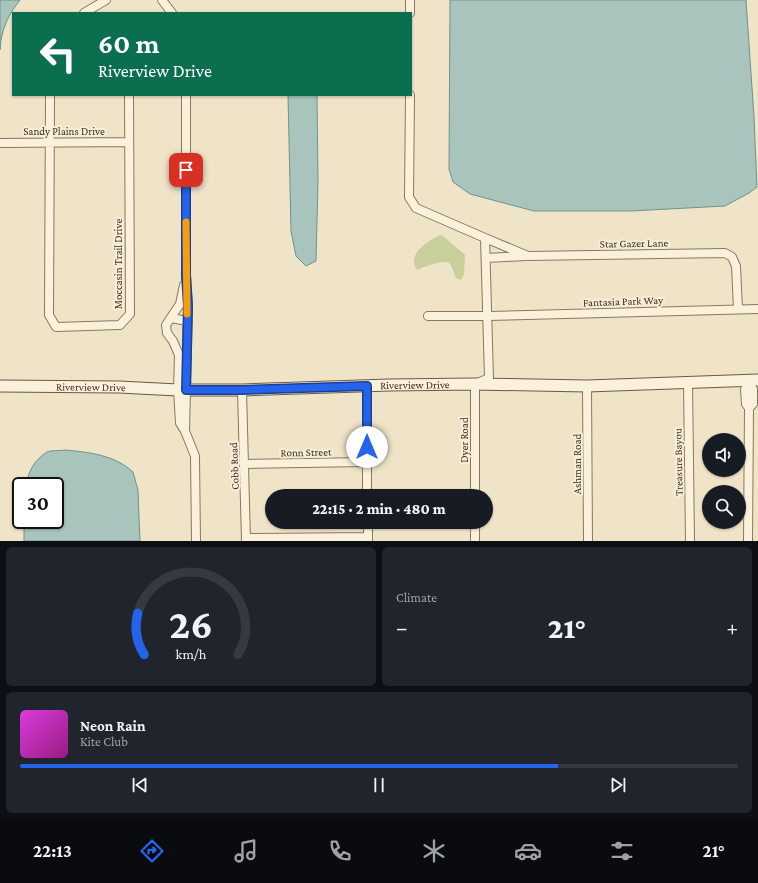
<!DOCTYPE html>
<meta charset="utf-8">
<style>
body{margin:0;font-family:"Crimson Pro",serif;background:#20242c;color:#f1f3f6;height:100vh;display:flex;flex-direction:column;font-size:15px;white-space:nowrap}
*{box-sizing:border-box;margin:0}
p{font-size:13px;color:#9ea1a6}
.icon{flex:none;width:22px;height:22px;fill:none;stroke:currentColor;stroke-width:2;stroke-linecap:round;stroke-linejoin:round}
.map{position:relative;height:541px;overflow:hidden}
.sheet{display:flex;flex-direction:column;gap:6px;padding:6px;background:#0d0f14;flex:1}
.sheet>*{flex:none}
.banner{position:absolute;left:12px;top:12px;width:400px;height:84px;border-radius:0px;box-shadow:0 1px 3px #0004;background:#0b6e4f;color:#fff;overflow:hidden}
.controls{position:absolute;left:702px;top:433px;display:grid;gap:8px}
.controls a{display:grid;place-items:center;width:44px;height:44px;border-radius:50%;background:#171b24;box-shadow:0 1px 3px #0004;font-size:20px}
.speed{position:absolute;left:12px;top:477px;display:flex;gap:8px;font-size:20px;font-weight:700;text-align:center}
.speed>*{display:grid;place-content:center;width:52px;height:52px;border-radius:50%;background:#171b24;box-shadow:0 1px 3px #0004;line-height:1}
.speed .limit{border:2px solid #111;border-radius:6px;background:#fff;color:#111}
.pin{position:absolute;display:grid;place-items:center;width:34px;height:34px;color:#fff;margin:-17px;border-radius:8px;box-shadow:0 2px 6px #0006}
.me{position:absolute;width:44px;margin:-22px;rotate:0deg;stroke-linejoin:round;filter:drop-shadow(0 0 3px #0008)}
.turn{display:flex;align-items:center;gap:14px;height:84px;padding:0 20px;font-size:18px}
.turn .icon{width:52px;height:52px;stroke-width:2.5}
.turn b{display:block;font-size:28px;line-height:34px}
.big{font-size:30px;font-weight:800;line-height:1.1}
.sheet .tile{flex:1;display:flex;flex-direction:column;justify-content:center;gap:6px;min-width:0;padding:0 14px;border-radius:6px;background:#20242c}
.sheet .dial{align-items:center;gap:0}
.dial svg{height:104px;overflow:visible;fill:none;stroke:#363941;stroke-width:7;stroke-linecap:round;text-anchor:middle}
.dial text{fill:#f1f3f6;stroke:none}
.song{display:flex;align-items:center;gap:12px}
.cover{width:48px;height:48px;border-radius:6px;background:linear-gradient(135deg,hsl(300 70% 55%),hsl(310 70% 35%))}
.played{height:4px;border-radius:2px;background:linear-gradient(90deg,#2563eb 75%,#363941 75%)}
.keys{display:flex;justify-content:space-around;direction:ltr}
.heat{display:flex;justify-content:space-between;align-items:center;font-size:22px;direction:ltr}
.sheet .tiles{flex:1;display:grid;gap:6px;grid-template-columns:1fr 1fr}
.tile:last-child{grid-column:span 2}
.trip{position:absolute;left:265px;top:489px;width:228px;height:40px;border-radius:20px;background:#171b24;box-shadow:0 1px 3px #0004;font-weight:800;line-height:40px;text-align:center}
.menu{display:flex;height:64px;justify-content:space-around;align-items:center;background:#090b0e;color:#9ea1a6}
.menu .icon{width:28px;height:28px}
.menu .current{color:#2563eb}
.menu b{font-size:18px;color:#f1f3f6}
.map>svg:first-child{display:block}
.green{fill:#c9cf9b}
.water{fill:#a9c4bc;stroke:#6f938a}
.lines{fill:none;stroke-linecap:round;stroke-linejoin:round}
.street-casing{stroke:#8d765c;stroke-width:10}
.secondary-casing{stroke:#6f573f;stroke-width:13}
.street{stroke:#faf1dc;stroke-width:8}
.secondary{stroke:#faf1dc;stroke-width:11}
.route-casing{stroke:#184099;stroke-width:10}
.route{stroke:#2563eb;stroke-width:7}
.slow{stroke:#f59e0b;stroke-width:7}
.labels{text-anchor:middle;stroke-width:4;stroke-linejoin:round;paint-order:stroke}
.street-label{font-size:11px;fill:#3d2e20;stroke:#f7eed8}
</style>
<div class="map">
<svg width="758" height="541" viewBox="0 0 758 541">
<rect width="100%" height="100%" fill="#f0e4c8"/>
<path class="green" d="M 440,235 L 443,236 L 465,255 L 464,274 L 461,280 L 456,278 C 454,274 452,265 449,263 C 442,259 424,267 417,270 C 406,254 427,242 440,235 Z"/>
<path class="water" d="M 0,0 L 20,0 C 8,15 1,30 0,50 Z
M 450,0 L 746,0 L 754,117 L 757,187 L 749,193 L 725,206 L 631,211 L 534,211 L 470,194 L 453,182 L 449,169 Z
M 288,95 L 317,95 L 318,181 L 316,261 L 306,266 L 296,256 L 291,231 Z
M 65,450 C 88,452 115,455 133,472 L 138,490 L 140,541 L 24,541 L 24,520 L 55,520 L 55,486 L 26,486 C 28,472 34,460 47,452 C 51,450 60,451 65,450 Z"/>
<g class="lines">
<defs>
<path id="street" d="M 162,0 L 172,13
M 84,13 L 106,0
M 410,13 L 410,0
M 50,95 L 49,315 L 56,327 L 120,325 L 130,314 L 129,95
M 410,95 L 409,197 L 416,208 L 485,238 L 489,378 L 475,384 L 475,496
M 0,143 L 128,142
M 485,238 L 528,256 L 725,253 L 732,257 L 736,266 L 738,309
M 486,258 L 525,256
M 184,285 L 180,304 L 166,325 L 167,333 L 173,341 L 179,355 L 178,390 L 180,423 L 185,431 L 195,456 L 196,541
M 428,316 L 488,316 L 758,309
M 171,318 L 187,321
M 749,380 L 749,385 L 753,389 L 753,404 L 749,408
M 688,383 L 690,541
M 367,386 L 367,496
M 587,386 L 588,541
M 242,390 L 246,541
M 185,431 L 188,306 L 186,275 L 186,95
M 245,464 L 367,462
M 368,522 L 368,541
M 246,538 L 368,537
M 475,541 L 475,522
M 748,541 L 749,408 L 746,404 L 745,389 L 749,385"/>
<g id="secondary">
<path id="s1" d="M 0,386 L 119,387 L 178,390 L 242,390 L 389,385 L 475,384 L 587,386 L 758,380"/>
</g>
</defs>
<use href="#street" class="street-casing"/>
<use href="#secondary" class="secondary-casing"/>
<use href="#street" class="street"/>
<use href="#secondary" class="secondary"/>
</g>
<g class="lines">
<defs>
<path id="route" d="M 186,170 L 186,275 L 188,306 L 186,390 L 242,390 L 367,386 L 367,447"/>
</defs>
<use href="#route" class="route-casing"/>
<use href="#route" class="route"/>
<path class="slow" d="M 186,222 L 187,314"/>
</g>
<g class="labels">
<g class="street-label">
<text x="64" y="135">Sandy Plains Drive</text>
<text transform="translate(634 243) rotate(-1)" y="4">Star Gazer Lane</text>
<text transform="translate(118 264) rotate(-90)" y="4">Moccasin Trail Drive</text>
<text transform="translate(623 301) rotate(-2)" y="4">Fantasia Park Way</text>
<text dy="4" stroke="none"><textPath href="#s1" startOffset="415">Riverview Drive</textPath></text>
<text dy="4" stroke="none"><textPath href="#s1" startOffset="91">Riverview Drive</textPath></text>
<text transform="translate(464 440) rotate(-90)" y="4">Dyer Road</text>
<text transform="translate(306 452) rotate(-1)" y="4">Ronn Street</text>
<text transform="translate(678 462) rotate(-91)" y="4">Treasure Bayou</text>
<text transform="translate(577 464) rotate(-90)" y="4">Ashman Road</text>
<text transform="translate(234 466) rotate(-92)" y="4">Cobb Road</text>
</g>
</g>
</svg>
<div class="controls">
<a><svg class="icon" aria-label="sound" viewBox="0 0 24 24"><path d="M4 9h4l5-4v14l-5-4H4zM17 9q2 3 0 6"/></svg></a>
<a><svg class="icon" aria-label="search" viewBox="0 0 24 24"><circle cx="10" cy="10" r="6"/><path d="M15 15l6 6"/></svg></a>
</div>
<div class="speed"><div class="limit">30</div></div>
<div class="pin" style="left:186px;top:170px;background:#d93025"><svg class="icon" aria-label="arrive" viewBox="0 0 24 24"><path d="M6 21V4h12l-3 4 3 4H6"/></svg></div>
<svg class="me" style="left:367px;top:447px" viewBox="-20 -20 40 40"><circle r="19" fill="#fff"/><path d="M0-13L10 11 0 6-10 11z" fill="#2563eb"/></svg>
<div class="trip">22:15 · 2 min · 480 m</div>
<div class="banner">
<div class="turn"><svg class="icon" aria-label="left" viewBox="0 0 24 24"><path d="M17 20v-9H6M10 6l-5 5 5 5"/></svg><div><b>60 m</b>Riverview Drive</div></div>
</div>
</div>
<section class="sheet">
<div class="tiles">
<div class="tile dial"><svg viewBox="0 0 100 80">
<path d="M14 69A42 42 0 1 1 86 69"/>
<path d="M14 69A42 42 0 0 1 9 37" stroke="#2563eb"/>
<text x="50" y="56" font-size="32" font-weight="700">26</text>
<text x="50" y="72" font-size="11">km/h</text>
</svg></div>
<div class="tile"><p>Climate</p>
<div class="heat"><a>−</a><b class="big">21°</b><a>+</a></div>
</div>
<div class="tile">
<div class="song"><i class="cover"></i><div><b>Neon Rain</b><p>Kite Club</p></div></div>
<div class="played"></div>
<div class="keys"><svg class="icon" aria-label="previous" viewBox="0 0 24 24"><path d="M18 5L8 12l10 7zM5 5v14"/></svg><svg class="icon" aria-label="pause" viewBox="0 0 24 24"><path d="M8 5v14M16 5v14"/></svg><svg class="icon" aria-label="next" viewBox="0 0 24 24"><path d="M6 5l10 7-10 7zM19 5v14"/></svg></div>
</div>
</div>
</section>
<nav class="menu">
<b>22:13</b>
<svg class="icon current" aria-label="directions" viewBox="0 0 24 24"><path d="M12 3l9 9-9 9-9-9zM9 14v-3h6M13 9l2 2-2 2"/></svg>
<svg class="icon" aria-label="music" viewBox="0 0 24 24"><path d="M9 18V5l10-2v13"/><circle cx="6" cy="18" r="3"/><circle cx="16" cy="16" r="3"/></svg>
<svg class="icon" aria-label="phone" viewBox="0 0 24 24"><path d="M5 4h4l2 5-3 2q2 4 5 5l2-3 5 2v4C11 20 4 13 5 4z"/></svg>
<svg class="icon" aria-label="climate" viewBox="0 0 24 24"><path d="M12 3v18M4 7l16 10M4 17L20 7"/></svg>
<svg class="icon" aria-label="car" viewBox="0 0 24 24"><path d="M5 17H2v-5l4-1 3-4h7l3 4 3 1v5h-3M9 17h6M6 11h13"/><circle cx="7" cy="17" r="2"/><circle cx="17" cy="17" r="2"/></svg>
<svg class="icon" aria-label="filters" viewBox="0 0 24 24"><path d="M4 7h16M4 17h16"/><circle cx="9" cy="7" r="2"/><circle cx="15" cy="17" r="2"/></svg>
<b>21°</b>
</nav>
